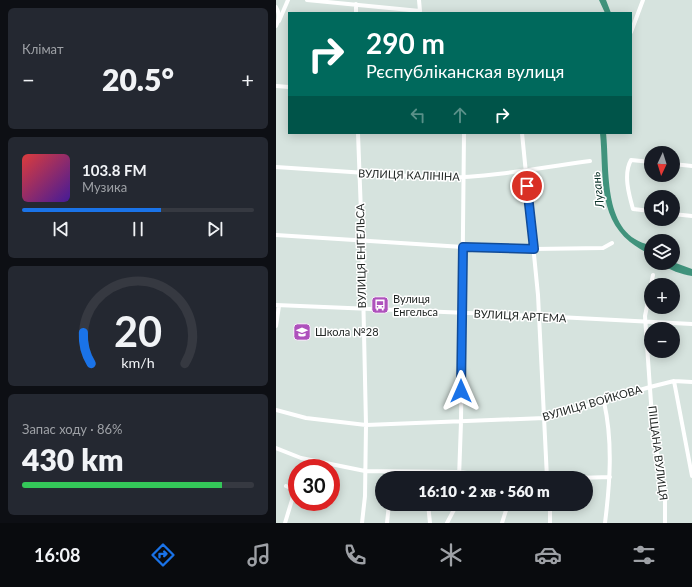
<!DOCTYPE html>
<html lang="uk">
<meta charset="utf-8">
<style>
body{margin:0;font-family:Lato,sans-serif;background:#242831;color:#f1f3f6;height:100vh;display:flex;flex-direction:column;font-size:15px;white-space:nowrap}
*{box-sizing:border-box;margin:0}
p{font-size:13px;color:#9ea1a6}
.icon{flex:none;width:22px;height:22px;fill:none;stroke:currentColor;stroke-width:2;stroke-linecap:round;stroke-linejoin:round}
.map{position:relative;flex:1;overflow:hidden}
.panel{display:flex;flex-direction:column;gap:8px;padding:8px;background:#0d0f14;width:276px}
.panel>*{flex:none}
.banner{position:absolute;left:12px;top:12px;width:344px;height:122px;border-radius:0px;box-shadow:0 2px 10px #0003;background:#00695c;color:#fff;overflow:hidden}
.needle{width:26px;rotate:184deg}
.tools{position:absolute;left:368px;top:146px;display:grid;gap:8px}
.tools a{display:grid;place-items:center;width:36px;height:36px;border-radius:50%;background:#171b24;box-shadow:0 2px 10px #0003;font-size:20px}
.speed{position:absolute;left:12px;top:459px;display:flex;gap:8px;font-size:20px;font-weight:700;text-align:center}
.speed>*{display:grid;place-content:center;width:52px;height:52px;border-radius:50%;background:#171b24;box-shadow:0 2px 10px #0003;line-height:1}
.speed .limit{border:6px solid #d22;background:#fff;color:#111}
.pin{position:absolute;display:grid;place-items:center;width:34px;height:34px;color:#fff;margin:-17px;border:2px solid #fff;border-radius:50%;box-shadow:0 1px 4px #0007}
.me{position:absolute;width:44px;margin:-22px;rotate:0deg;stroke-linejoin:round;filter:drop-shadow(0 0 3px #0008)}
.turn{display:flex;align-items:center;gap:14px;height:84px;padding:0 12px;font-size:18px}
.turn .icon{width:52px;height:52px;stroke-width:2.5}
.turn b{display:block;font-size:28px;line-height:34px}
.lanes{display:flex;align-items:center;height:38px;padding:0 12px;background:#0003;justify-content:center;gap:20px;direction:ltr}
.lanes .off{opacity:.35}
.big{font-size:30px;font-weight:800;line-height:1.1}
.panel .widget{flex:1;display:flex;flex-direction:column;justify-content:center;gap:6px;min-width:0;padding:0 14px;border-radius:6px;background:#242831}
.panel .dial{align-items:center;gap:0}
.dial svg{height:104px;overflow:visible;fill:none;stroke:#363941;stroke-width:7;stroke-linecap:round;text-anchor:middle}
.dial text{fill:#f1f3f6;stroke:none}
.song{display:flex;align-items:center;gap:12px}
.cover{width:48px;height:48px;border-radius:6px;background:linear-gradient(135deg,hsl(0 70% 55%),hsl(260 70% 35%))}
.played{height:4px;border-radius:2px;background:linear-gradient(90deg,#1a73e8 60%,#363941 60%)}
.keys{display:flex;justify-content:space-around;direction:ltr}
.heat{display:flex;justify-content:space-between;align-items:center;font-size:22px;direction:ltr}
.charge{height:6px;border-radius:3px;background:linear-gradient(90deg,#34c759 86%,#363941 0)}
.trip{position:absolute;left:99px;top:471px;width:218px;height:40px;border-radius:20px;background:#171b24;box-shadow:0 2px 10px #0003;font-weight:800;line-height:40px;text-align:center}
.tab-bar{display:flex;height:64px;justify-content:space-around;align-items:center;background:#090b0e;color:#9ea1a6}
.tab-bar .icon{width:28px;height:28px}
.tab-bar .selected{color:#1a73e8}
.tab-bar b{font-size:18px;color:#f1f3f6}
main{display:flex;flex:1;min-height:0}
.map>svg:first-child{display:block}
.water{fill:#40937c}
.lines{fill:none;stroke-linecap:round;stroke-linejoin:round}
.minor{stroke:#fff;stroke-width:4}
.route-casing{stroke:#114b97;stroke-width:10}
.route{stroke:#1a73e8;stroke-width:7}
.labels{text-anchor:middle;stroke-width:3;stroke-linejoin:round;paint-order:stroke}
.street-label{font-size:11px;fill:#222725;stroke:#fff}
.poi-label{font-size:11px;fill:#222725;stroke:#fff;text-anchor:start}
.water-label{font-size:12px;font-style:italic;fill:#0b3329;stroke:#fff}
</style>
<main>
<section class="panel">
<div class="widget"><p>Клімат</p>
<div class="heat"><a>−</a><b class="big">20.5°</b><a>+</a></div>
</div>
<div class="widget">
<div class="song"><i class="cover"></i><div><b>103.8 FM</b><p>Музика</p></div></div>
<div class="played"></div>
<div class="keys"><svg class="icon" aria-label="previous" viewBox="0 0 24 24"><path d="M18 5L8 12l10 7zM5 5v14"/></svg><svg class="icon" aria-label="pause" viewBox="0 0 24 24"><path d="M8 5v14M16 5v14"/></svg><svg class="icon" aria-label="next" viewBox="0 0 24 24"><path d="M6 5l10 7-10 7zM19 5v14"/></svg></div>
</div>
<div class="widget dial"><svg viewBox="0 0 100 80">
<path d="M14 69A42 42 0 1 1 86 69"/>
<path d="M14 69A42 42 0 0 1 8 45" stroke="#1a73e8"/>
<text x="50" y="56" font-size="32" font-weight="700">20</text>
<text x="50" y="72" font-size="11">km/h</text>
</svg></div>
<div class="widget"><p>Запас ходу · 86%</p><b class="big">430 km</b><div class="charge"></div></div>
</section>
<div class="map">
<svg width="416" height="523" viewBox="0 0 416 523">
<rect width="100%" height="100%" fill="#d6e3de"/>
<path class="water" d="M 323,0 L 330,0 L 335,13 L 329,13 Z
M 324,133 L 330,133 C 334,170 326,236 375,245 L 375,255 C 368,251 360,247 354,242 C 321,215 328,171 324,133 Z
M 397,262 L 416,269 L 416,276 C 405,274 394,271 385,263 Z"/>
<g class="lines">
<path class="minor" d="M 31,0 L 144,11 L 143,0
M 80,4 L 80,13
M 0,7 C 4,13 3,21 0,26
M 3,21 L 12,0
M 355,32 L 367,0
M 0,86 L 13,87
M 82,133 L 86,240 L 90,425 L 89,496 L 86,523
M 246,133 L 262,295 L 271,478
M 375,162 L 355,160 C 347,174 353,195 357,209 L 375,211
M 397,164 L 416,166
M 0,167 L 165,178 C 215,177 264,168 314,161
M 397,214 L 416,216
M 0,235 L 187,247 L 258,249 L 327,248 L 336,243
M 375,285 L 377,275
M 375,287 L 369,316 L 377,432 L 389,495 L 389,523
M 0,305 L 263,316 L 416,324
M 0,326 L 3,306
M 398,381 L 416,476
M 328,402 C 337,442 334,483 329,523
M 0,410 L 30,418 L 90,425 L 269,418 L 374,387 L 398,381 L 416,382
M 0,448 L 25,458 L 89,471 L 183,472 L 231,478
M 183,478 L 185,422 L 188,133
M 301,478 L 334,477
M 152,504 L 154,523
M 274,504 L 274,523
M 9,523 L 19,490 L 10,486
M 111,523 L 113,504
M 171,523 L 181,504
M 226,523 L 232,504"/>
</g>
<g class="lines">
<defs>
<path id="route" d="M 185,391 L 187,247 L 258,249 L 251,186"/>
</defs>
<use href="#route" class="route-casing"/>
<use href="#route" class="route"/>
</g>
<defs>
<symbol id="bus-square" viewBox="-11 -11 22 22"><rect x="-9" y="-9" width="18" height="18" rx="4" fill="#ae51bc" stroke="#fff"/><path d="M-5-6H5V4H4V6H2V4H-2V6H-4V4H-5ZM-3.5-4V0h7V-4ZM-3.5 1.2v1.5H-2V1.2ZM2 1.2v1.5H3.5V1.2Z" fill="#fff"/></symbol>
<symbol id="school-square" viewBox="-11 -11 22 22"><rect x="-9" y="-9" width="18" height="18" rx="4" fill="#ae51bc" stroke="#fff"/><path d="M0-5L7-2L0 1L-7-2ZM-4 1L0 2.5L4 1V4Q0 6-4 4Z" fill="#fff"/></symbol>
</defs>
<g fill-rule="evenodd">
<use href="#bus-square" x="94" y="295" width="20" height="20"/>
<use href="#school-square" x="16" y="322" width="20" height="20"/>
</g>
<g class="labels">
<g class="street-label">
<text transform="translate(133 175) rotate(2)" y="4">ВУЛИЦЯ КАЛІНІНА</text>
<text transform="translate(85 256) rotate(-91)" y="4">ВУЛИЦЯ ЕНГЕЛЬСА</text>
<text transform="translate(244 316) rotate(3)" y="4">ВУЛИЦЯ АРТЕМА</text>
<text transform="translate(316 403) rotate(-16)" y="4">ВУЛИЦЯ ВОЙКОВА</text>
<text transform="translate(382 453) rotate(83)" y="4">ПІЩАНА ВУЛИЦЯ</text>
</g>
<g class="poi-label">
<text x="117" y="303">Вулиця<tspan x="117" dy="13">Енгельса</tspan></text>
<text x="39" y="336">Школа №28</text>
</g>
<g class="water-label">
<text transform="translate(322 190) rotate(-97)" y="4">Лугань</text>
</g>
</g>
</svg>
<div class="tools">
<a><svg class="needle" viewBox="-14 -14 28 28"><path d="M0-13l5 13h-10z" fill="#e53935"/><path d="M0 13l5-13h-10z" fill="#9ea1a6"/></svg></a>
<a><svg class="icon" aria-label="sound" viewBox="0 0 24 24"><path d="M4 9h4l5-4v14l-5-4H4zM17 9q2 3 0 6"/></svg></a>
<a><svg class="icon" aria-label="layers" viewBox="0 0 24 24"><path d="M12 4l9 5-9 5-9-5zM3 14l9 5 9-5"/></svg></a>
<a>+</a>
<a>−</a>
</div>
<div class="speed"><div class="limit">30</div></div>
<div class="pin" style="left:251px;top:186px;background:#d93025"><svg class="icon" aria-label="arrive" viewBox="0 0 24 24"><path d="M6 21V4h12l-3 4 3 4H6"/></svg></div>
<svg class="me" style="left:185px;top:391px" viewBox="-20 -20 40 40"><path d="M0-17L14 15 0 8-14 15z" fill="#1a73e8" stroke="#fff" stroke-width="4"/></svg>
<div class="trip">16:10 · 2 хв · 560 m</div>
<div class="banner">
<div class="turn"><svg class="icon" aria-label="right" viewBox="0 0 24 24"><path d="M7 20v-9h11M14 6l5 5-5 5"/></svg><div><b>290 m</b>Рєспубліканская вулиця</div></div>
<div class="lanes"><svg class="icon off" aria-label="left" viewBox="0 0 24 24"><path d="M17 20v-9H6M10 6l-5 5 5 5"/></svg><svg class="icon off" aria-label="ahead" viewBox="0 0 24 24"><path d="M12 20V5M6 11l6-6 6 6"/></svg><svg class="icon" aria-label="right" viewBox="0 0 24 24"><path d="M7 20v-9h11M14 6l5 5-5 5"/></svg></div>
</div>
</div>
</main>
<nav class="tab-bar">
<b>16:08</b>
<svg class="icon selected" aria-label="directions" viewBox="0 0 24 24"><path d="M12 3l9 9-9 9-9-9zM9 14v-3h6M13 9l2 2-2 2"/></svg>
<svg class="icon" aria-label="music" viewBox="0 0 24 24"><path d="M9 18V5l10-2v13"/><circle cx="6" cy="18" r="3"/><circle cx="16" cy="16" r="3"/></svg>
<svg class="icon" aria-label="phone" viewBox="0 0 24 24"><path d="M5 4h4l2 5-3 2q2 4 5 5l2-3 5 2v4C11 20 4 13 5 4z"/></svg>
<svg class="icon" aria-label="climate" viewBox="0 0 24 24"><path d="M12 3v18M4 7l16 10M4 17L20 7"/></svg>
<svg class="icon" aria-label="car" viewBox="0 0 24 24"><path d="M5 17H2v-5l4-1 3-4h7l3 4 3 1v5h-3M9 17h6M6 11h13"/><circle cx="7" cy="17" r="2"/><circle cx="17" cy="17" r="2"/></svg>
<svg class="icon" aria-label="filters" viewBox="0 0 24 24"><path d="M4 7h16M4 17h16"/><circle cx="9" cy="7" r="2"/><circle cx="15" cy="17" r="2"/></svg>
</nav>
